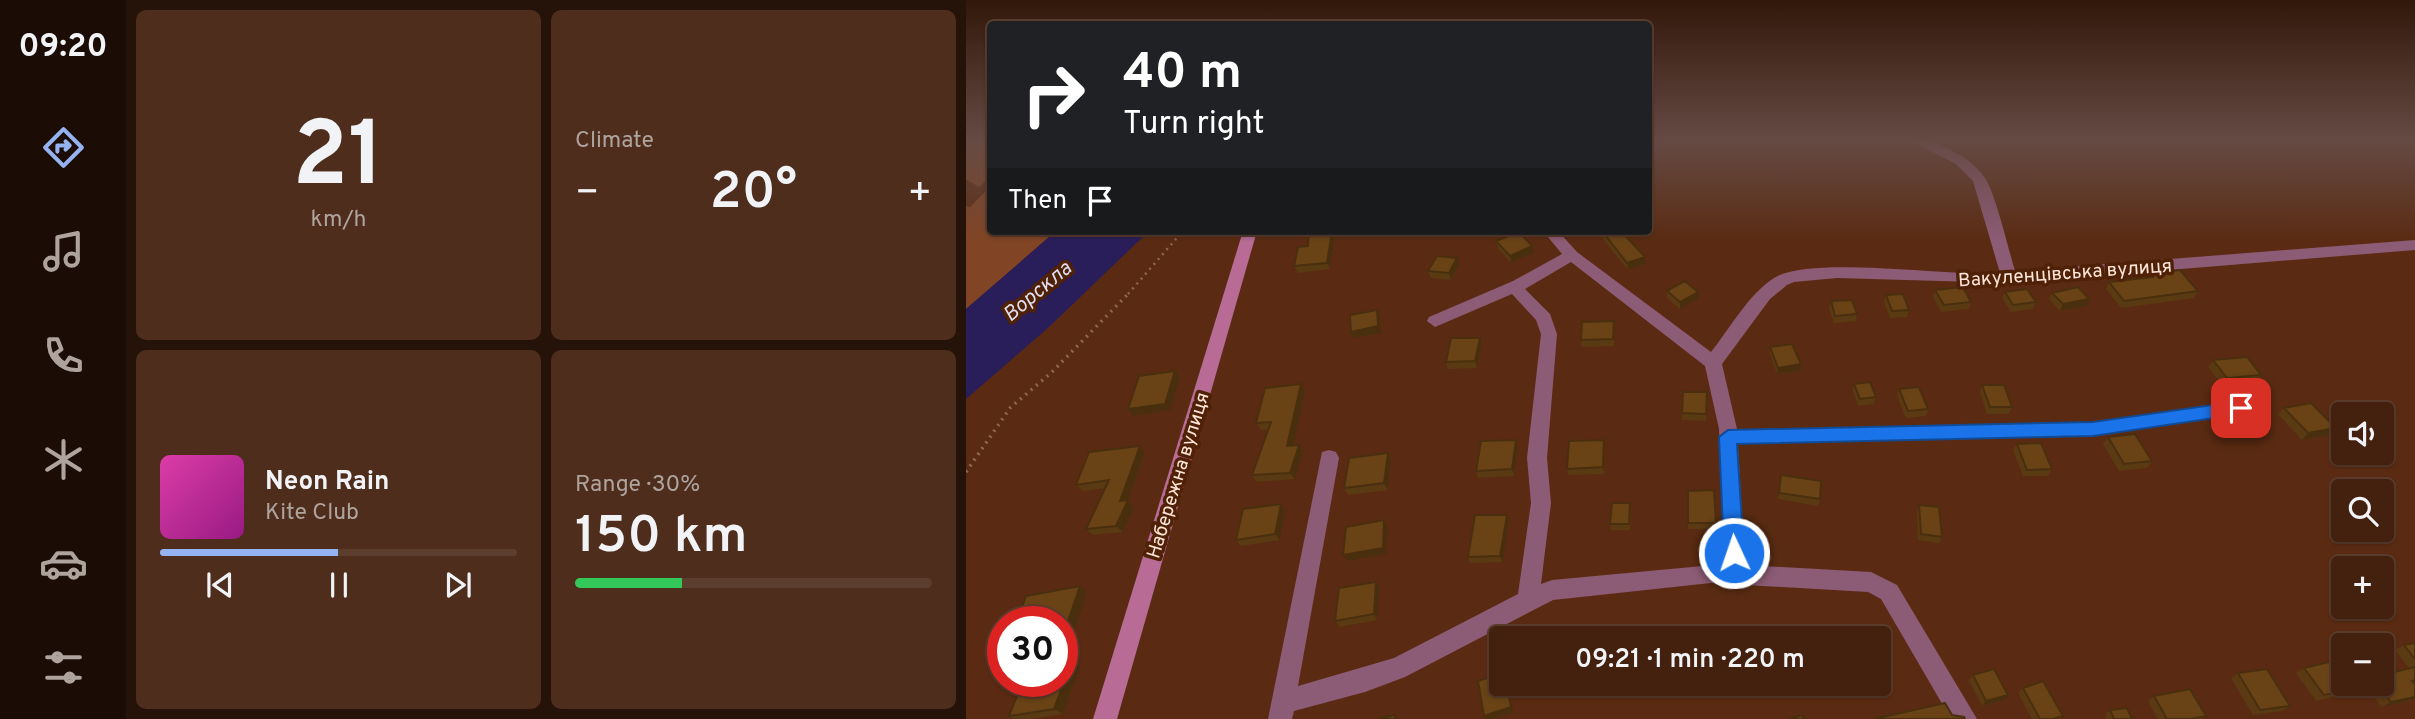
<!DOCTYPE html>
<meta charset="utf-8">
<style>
body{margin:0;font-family:Overpass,sans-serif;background:#4e2d1c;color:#f1f3f6;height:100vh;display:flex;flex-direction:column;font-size:26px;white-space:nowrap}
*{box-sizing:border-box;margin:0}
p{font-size:23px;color:#afa39e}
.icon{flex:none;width:38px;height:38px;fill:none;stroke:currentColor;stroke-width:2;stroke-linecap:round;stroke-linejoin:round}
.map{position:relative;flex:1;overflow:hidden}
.side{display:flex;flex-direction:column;gap:10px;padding:10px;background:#251208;width:840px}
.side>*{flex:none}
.hud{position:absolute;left:21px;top:21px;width:665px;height:214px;border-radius:7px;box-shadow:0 2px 5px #0004,0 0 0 2px #5c3e2e;background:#202124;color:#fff;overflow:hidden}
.tools{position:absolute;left:1365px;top:402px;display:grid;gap:14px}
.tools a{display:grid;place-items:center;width:63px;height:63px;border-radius:7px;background:#44200e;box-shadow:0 2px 5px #0004,0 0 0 2px #5c3e2e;font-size:35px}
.speed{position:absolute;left:21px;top:606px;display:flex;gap:14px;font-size:35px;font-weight:700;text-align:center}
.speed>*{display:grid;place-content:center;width:91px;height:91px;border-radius:50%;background:#44200e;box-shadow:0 2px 5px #0004,0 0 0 2px #5c3e2e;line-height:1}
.speed .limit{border:10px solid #d22;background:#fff;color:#111}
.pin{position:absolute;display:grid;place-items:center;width:60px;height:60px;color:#fff;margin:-30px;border-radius:14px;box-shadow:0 4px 10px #0006}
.me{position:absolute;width:77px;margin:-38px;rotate:357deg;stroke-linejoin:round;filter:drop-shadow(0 0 5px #0008)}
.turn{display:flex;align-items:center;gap:24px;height:147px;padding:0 21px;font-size:32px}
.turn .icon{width:91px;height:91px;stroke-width:2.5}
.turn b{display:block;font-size:49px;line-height:60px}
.then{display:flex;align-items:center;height:66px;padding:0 21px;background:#0003;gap:14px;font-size:26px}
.big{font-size:52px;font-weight:600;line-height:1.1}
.side .widget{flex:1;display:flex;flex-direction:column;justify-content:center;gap:10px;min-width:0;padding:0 24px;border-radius:10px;background:#4e2d1c}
.side .dial{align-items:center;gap:0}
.dial b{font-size:91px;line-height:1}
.song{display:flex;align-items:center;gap:21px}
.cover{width:84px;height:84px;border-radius:10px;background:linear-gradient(135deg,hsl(320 70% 55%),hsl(310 70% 35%))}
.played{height:7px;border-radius:4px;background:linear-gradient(90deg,#95b2f1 50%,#5c3e2e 50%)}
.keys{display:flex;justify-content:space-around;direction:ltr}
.heat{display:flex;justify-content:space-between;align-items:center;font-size:38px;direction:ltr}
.charge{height:10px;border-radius:5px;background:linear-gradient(90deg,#34c759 30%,#5c3e2e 0)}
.side .tiles{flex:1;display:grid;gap:10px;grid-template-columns:repeat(2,1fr)}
.trip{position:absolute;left:523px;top:626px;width:402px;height:70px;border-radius:7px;background:#44200e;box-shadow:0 2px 5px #0004,0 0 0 2px #5c3e2e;font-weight:600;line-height:70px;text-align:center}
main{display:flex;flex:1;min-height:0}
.menu{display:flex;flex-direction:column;width:126px;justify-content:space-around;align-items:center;background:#1b0d06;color:#afa39e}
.menu .icon{width:49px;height:49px}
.menu .active{color:#95b2f1}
.menu b{font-size:32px;color:#f1f3f6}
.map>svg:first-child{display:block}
.green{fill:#814525}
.water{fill:#291e59}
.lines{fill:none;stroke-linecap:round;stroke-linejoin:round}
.path-far1{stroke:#8e6651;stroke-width:2.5;stroke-dasharray:2 4.5;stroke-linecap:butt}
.path{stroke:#8e6651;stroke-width:3.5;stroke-dasharray:2 5;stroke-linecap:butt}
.lane{stroke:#8c5b75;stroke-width:10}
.street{fill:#8c5b75;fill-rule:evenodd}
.secondary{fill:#b86c95;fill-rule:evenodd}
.wall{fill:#5a3a13}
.shaded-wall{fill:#4a2f0f}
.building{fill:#694316;stroke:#4a2f0f;stroke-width:2}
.route{fill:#1a73e8;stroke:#114b97;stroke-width:2}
.labels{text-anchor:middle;stroke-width:7;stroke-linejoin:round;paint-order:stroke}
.street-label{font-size:19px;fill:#fde5d9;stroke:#4f2106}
.water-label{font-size:21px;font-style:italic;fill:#dfdef2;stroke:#4f2106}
</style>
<main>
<nav class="menu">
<b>09:20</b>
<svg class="icon active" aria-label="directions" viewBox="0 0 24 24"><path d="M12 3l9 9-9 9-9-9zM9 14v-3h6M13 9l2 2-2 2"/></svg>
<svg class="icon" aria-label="music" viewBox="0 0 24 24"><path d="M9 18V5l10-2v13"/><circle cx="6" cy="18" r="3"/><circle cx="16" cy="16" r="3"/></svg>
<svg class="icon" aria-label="phone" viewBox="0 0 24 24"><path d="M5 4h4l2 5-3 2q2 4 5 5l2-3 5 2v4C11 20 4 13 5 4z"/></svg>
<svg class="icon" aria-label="climate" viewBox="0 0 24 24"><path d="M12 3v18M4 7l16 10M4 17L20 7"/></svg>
<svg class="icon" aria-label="car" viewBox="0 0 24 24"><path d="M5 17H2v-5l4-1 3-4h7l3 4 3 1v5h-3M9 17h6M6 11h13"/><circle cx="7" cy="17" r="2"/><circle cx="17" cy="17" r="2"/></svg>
<svg class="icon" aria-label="filters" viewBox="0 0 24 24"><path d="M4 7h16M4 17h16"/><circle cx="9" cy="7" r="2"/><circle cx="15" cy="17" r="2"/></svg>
</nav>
<section class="side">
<div class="tiles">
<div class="widget dial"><b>21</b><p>km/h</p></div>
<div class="widget"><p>Climate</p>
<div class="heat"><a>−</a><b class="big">20°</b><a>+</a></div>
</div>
<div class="widget">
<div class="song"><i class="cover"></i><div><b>Neon Rain</b><p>Kite Club</p></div></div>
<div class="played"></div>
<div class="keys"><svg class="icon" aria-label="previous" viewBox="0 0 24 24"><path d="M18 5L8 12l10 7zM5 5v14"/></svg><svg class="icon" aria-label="pause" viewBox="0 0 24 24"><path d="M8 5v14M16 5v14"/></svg><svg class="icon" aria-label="next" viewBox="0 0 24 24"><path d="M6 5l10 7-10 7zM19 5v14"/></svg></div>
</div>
<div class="widget"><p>Range · 30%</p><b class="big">150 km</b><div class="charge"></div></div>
</div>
</section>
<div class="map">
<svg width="1449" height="719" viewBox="0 0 1449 719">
<rect width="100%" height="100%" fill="#5a2b12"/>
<path class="green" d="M 0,140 L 24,140 L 24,177 L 13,187 L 0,179 Z
M 24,187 L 24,231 L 90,231 L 0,309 L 0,206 L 4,207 Z"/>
<path class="water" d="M 90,231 L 183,231 L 83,327 L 0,399 L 0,309 Z"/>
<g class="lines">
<path class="path-far1" d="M 162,294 L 217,231"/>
<path class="path" d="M 0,472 L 44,408 L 86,372 L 164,292"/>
<path class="lane" d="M 762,437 L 1127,429 L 1297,404"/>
<path class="street" d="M 944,140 C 971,140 1003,155 1019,178 C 1029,192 1043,251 1049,271 L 1449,240 L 1449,250 L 1043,283 L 871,278 L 828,282 L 821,285 L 804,299 L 756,364 L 771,429 L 779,565 L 905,572 L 931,585 L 1011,719 L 985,719 L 915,599 L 902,592 L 745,583 L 587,600 L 439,677 L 399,692 L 328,711 L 326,719 L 302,719 L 356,452 L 363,450 L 370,452 L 373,458 L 332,686 L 428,658 L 552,594 L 565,503 L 561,458 L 575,334 L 570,320 L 546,294 L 469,327 L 461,321 L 463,317 L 547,281 L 596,254 L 577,231 L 592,231 L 611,252 L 745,352 C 764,328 782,295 808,278 C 845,255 983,277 1034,273 L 1007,181 L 990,164 ZM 605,262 L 739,366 L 753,429 L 758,564 L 586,580 L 575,584 L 585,503 L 581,458 L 591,334 L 584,314 L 559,289 Z"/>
<path class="secondary" d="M 277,231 L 291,231 L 151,719 L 127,719 Z"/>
</g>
<path class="wall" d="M 343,231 L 377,235 L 369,236 L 364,269 L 332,273 L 328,266 L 342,246 Z
M 634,231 L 655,231 L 679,264 L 662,270 L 634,235 Z
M 530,241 L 568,253 L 545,263 L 532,248 Z
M 491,258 L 493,265 L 485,280 L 465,278 L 462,271 Z
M 1185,274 L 1232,291 L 1228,298 L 1155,308 L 1140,289 L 1143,282 L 1183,277 Z
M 969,290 L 1005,302 L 1003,309 L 975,312 L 967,297 Z
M 701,291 L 732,292 L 732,299 L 714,309 L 701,298 Z
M 1039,292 L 1070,302 L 1067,309 L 1045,312 L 1036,298 Z
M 1086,293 L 1120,306 L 1094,311 L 1083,299 Z
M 920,295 L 943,310 L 941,317 L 924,318 L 918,302 Z
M 865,301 L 891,314 L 890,321 L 868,323 L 863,308 Z
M 648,321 L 648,346 L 616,347 L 615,340 Z
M 516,344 L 511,368 L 482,369 L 480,362 Z
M 804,347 L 834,371 L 811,374 L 804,354 Z
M 1247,360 L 1295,375 L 1290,382 L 1256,385 L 1242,367 Z
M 335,384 L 339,391 L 327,446 L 333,445 L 337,452 L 329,479 L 290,482 L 286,475 L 302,429 L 295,430 L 290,423 Z
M 888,384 L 910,397 L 908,404 L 892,406 L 887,390 Z
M 1016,385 L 1046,407 L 1043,414 L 1021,414 L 1014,392 Z
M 933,389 L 962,409 L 960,416 L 940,418 L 931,396 Z
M 717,392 L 741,392 L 740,421 L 716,420 Z
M 1318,408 L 1363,435 L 1336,440 L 1312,414 Z
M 1142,437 L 1186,461 L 1181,468 L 1153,471 L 1137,444 Z
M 1051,444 L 1086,469 L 1082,476 L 1057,476 L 1047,450 Z
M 174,446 L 179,452 L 162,501 L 168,507 L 157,532 L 127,535 L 120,529 L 140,488 L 117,491 L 110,485 Z
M 639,446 L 638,474 L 602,475 L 601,469 Z
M 552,447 L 548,476 L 512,478 L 510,471 Z
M 422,453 L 425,459 L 422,490 L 382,495 L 378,488 Z
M 815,475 L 854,499 L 852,506 L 812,499 Z
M 722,491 L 750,523 L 749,529 L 722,529 Z
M 315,504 L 319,510 L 314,540 L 275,546 L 270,540 Z
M 953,505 L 976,537 L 973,543 L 952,540 L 951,511 Z
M 665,510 L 664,530 L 645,530 L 644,524 Z
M 543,521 L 537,562 L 504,563 L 502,557 Z
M 414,588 L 411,620 L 374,627 L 369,621 Z
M 1449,643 L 1449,699 L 1416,707 L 1398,684 L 1416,684 L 1443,668 L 1429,650 L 1438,645 Z
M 114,666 L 97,714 L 65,719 L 47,719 L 43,716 Z
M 1338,668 L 1388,689 L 1380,694 L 1350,701 L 1330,673 Z
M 1272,673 L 1324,706 L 1316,711 L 1287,715 L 1265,678 Z
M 1007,675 L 1038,700 L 1016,706 L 1003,681 Z
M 1057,688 L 1097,716 L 1094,719 L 1066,719 L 1052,693 Z
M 1188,696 L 1240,716 L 1236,719 L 1192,719 L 1182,701 Z
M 1144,710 L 1166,719 L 1140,719 L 1139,715 Z"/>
<path class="shaded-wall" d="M 366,231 L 376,231 L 377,235 L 369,236 L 364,269 L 361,263 Z
M 566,246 L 568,253 L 545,263 L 544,256 Z
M 679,257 L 679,264 L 662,270 L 661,263 Z
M 491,258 L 493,265 L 485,280 L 483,273 Z
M 732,292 L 732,299 L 714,309 L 714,302 Z
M 1123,299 L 1120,306 L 1094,311 L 1097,304 Z
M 411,310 L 414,317 L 415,333 L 388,338 L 385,332 Z
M 514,338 L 516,344 L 511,368 L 509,361 Z
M 835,364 L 834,371 L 811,374 L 812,368 Z
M 209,371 L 214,378 L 204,410 L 167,416 L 162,409 Z
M 335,384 L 339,391 L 326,453 L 321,446 Z
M 1370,428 L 1363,435 L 1336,440 L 1342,433 Z
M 550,440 L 552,447 L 548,476 L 546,469 Z
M 638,440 L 639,446 L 638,474 L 637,467 Z
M 333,445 L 337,452 L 329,479 L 324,473 Z
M 174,446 L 179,452 L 162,501 L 168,507 L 157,532 L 150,526 L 154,501 Z
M 422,453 L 425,459 L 422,490 L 418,483 Z
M 315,504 L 319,510 L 314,540 L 309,534 Z
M 541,515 L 543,521 L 537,562 L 534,556 Z
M 418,520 L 422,526 L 420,554 L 381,561 L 377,555 Z
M 410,582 L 414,588 L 411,620 L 408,614 Z
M 114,586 L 121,592 L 110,627 L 96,630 L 96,623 Z
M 106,660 L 114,666 L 97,714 L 88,709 Z
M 541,684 L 542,684 L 547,712 L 527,719 L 519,719 L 518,716 Z
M 1042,695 L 1038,700 L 1016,706 L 1020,701 Z
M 1449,697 L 1449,699 L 1416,707 L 1425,702 Z"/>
<path class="building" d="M 343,231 L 366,231 L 361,263 L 328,266 L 332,247 L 342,246 Z
M 636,231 L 655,231 L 679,257 L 661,263 Z
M 553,232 L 566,246 L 544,256 L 530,241 Z
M 471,256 L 491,258 L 483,273 L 462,271 Z
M 1214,270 L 1232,291 L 1158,301 L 1143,282 L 1187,277 L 1185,274 Z
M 719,281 L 732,292 L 714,302 L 701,291 Z
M 997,287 L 1005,302 L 978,305 L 969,290 Z
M 1112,287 L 1123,299 L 1097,304 L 1086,293 Z
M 1061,289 L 1070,302 L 1047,305 L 1039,292 Z
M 937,294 L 943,310 L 926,311 L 920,295 Z
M 886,300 L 891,314 L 869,316 L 865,301 Z
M 411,310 L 412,326 L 385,332 L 384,315 Z
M 648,321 L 647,339 L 615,340 L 616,322 Z
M 485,338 L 514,338 L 509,361 L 480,362 Z
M 826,344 L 835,364 L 812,368 L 804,347 Z
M 1281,357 L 1295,375 L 1261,378 L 1247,360 Z
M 209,371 L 199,404 L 162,409 L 173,376 Z
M 904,382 L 910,397 L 894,399 L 888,384 Z
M 335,384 L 321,446 L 333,445 L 324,473 L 286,475 L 305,422 L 290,423 L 299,388 Z
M 1016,385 L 1038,385 L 1046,407 L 1024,407 Z
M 953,387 L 962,409 L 942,411 L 933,389 Z
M 717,392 L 741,392 L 740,414 L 716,413 Z
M 1345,403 L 1370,428 L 1342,433 L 1318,408 Z
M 1169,434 L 1186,461 L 1158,464 L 1142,437 Z
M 550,440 L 546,469 L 510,471 L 515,441 Z
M 638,440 L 637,467 L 601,469 L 603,441 Z
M 1075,443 L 1086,469 L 1061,470 L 1051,444 Z
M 174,446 L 154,501 L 162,500 L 150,526 L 120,529 L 143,480 L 110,485 L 123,452 Z
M 422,453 L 418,483 L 378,488 L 383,458 Z
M 815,475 L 855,481 L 854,499 L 813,493 Z
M 748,490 L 750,523 L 722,523 L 722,491 Z
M 646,503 L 664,503 L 663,524 L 644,524 Z
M 315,504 L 309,534 L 270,540 L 277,509 Z
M 953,505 L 973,507 L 976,537 L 955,534 Z
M 509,515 L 541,515 L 534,556 L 502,557 Z
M 418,520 L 417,548 L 377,555 L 380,527 Z
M 410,582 L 408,614 L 369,621 L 373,588 Z
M 114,586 L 102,621 L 96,623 L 96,621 L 51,621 L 60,596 Z
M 1449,643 L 1449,659 L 1438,645 Z
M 106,660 L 88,709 L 43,716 L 57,681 L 96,681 L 96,662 Z
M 1367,661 L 1377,674 L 1377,684 L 1385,684 L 1388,689 L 1358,695 L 1338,668 Z
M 1449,667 L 1449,680 L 1446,681 L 1449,684 L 1449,697 L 1425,702 L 1411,684 L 1416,684 L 1416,675 Z
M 1028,669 L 1042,695 L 1020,701 L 1007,675 Z
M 1301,669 L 1324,706 L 1294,710 L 1272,673 Z
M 536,673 L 536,684 L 541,684 L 545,707 L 518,716 L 512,681 Z
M 1077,681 L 1097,716 L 1087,719 L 1074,719 L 1057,688 Z
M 1224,689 L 1240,716 L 1224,719 L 1201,719 L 1188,696 Z
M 979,703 L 986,715 L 998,717 L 999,719 L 908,719 Z
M 1161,708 L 1166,719 L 1148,719 L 1144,710 Z
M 429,715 L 429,719 L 412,719 Z
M 836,715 L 838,719 L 824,719 Z"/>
<linearGradient id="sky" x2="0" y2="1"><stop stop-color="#32180a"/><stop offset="0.58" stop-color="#654a44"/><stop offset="1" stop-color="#654a44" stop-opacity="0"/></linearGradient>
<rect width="1449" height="241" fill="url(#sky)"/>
<path class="route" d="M 1275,401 L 1283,408 L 1275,414 L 1127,436 L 771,444 L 778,553 L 775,559 L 768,561 L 761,559 L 758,553 L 753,437 L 762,430 L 1127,422 Z"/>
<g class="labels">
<g class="street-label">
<text transform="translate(1099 272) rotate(-4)" y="7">Вакуленцівська вулиця</text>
<text transform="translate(211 475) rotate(-73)" y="7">Набережна вулиця</text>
</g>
<g class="water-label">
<text transform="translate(71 291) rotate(-40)" y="7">Ворскла</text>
</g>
</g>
</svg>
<div class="tools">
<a><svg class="icon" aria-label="sound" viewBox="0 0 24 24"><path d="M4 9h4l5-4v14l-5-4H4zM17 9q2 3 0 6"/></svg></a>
<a><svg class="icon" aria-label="search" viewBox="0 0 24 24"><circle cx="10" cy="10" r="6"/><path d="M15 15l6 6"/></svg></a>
<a>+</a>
<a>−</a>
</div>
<div class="speed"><div class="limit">30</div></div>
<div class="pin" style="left:1275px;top:408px;background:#d93025"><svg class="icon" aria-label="arrive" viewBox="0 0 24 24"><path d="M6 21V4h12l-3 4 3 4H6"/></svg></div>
<svg class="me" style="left:768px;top:553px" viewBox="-20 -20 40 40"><circle r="17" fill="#1a73e8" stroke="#fff" stroke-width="3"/><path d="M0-11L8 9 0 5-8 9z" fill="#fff"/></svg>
<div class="trip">09:21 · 1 min · 220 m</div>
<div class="hud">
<div class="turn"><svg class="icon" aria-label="right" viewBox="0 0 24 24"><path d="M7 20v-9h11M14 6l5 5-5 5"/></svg><div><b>40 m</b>Turn right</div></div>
<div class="then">Then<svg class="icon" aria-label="arrive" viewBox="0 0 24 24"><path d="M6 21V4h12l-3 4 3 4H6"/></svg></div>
</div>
</div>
</main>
